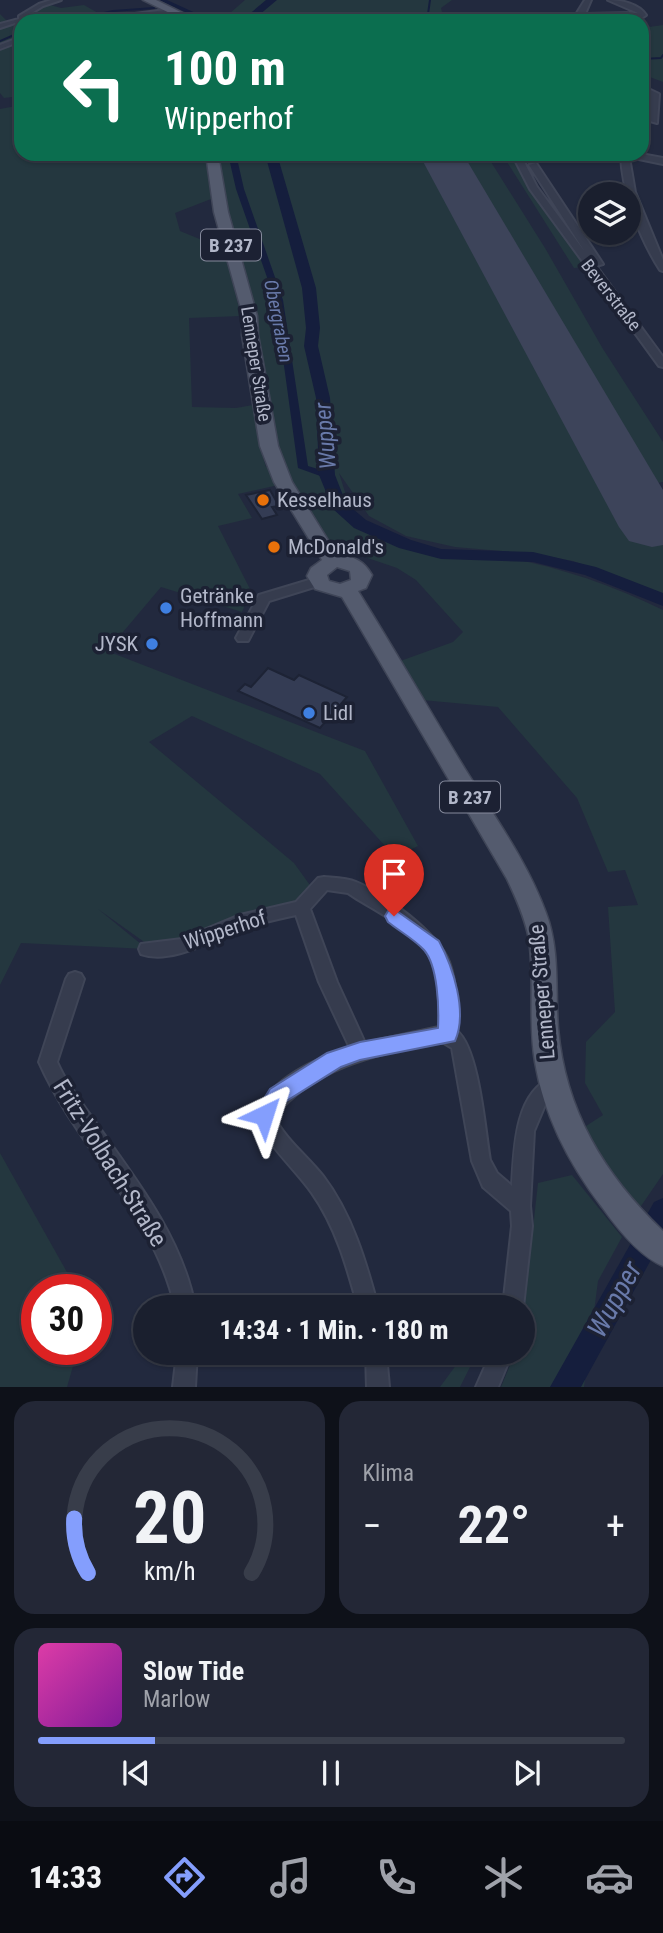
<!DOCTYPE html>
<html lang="de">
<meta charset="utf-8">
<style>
body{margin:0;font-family:"Roboto Condensed",sans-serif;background:#232736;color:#f1f3f6;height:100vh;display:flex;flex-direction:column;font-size:26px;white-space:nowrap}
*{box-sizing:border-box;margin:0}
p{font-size:23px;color:#9fa2aa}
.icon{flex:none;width:38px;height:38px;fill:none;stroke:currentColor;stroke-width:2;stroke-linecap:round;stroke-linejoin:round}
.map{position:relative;height:1387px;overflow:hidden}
.panel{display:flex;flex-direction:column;gap:14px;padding:14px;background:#0e1119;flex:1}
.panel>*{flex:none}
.banner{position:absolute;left:14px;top:14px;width:635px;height:147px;border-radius:21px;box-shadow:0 2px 5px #0004,0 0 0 2px #383d4a;background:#0b6e4f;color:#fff;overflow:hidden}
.controls{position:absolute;left:578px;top:182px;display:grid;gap:14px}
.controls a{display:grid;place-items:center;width:63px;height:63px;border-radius:50%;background:#1a1f2e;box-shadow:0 2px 5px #0004,0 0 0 2px #383d4a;font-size:35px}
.speed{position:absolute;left:21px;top:1274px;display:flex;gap:14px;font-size:35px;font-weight:700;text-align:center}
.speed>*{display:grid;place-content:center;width:91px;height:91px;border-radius:50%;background:#1a1f2e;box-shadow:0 2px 5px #0004,0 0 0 2px #383d4a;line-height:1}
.speed .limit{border:10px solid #d22;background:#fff;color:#111}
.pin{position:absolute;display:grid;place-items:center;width:60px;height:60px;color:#fff;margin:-72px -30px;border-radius:50% 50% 50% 0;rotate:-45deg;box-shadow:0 0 7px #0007}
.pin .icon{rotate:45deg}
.me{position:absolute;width:77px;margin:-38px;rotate:41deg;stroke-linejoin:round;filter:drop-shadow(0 0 5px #0008)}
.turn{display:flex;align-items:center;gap:24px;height:147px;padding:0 35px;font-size:32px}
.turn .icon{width:91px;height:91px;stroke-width:2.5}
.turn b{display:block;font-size:49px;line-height:60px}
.big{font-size:52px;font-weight:700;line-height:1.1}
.panel .widget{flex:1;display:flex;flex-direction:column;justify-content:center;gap:10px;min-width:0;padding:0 24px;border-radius:21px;background:#232736}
.panel .dial{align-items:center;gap:0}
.dial svg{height:182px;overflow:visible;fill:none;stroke:#383d4a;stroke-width:7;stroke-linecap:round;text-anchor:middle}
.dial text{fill:#f1f3f6;stroke:none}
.song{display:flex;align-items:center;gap:21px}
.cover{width:84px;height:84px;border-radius:10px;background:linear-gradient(135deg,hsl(320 70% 55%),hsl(290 70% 35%))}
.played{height:7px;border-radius:4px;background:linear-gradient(90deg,#849efd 20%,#383d4a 20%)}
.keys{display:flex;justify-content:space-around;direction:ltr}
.heat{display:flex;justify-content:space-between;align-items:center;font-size:38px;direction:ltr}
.panel .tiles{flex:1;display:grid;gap:14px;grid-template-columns:1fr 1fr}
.widget:last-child{grid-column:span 2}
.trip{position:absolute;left:133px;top:1295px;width:402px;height:70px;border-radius:35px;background:#1a1f2e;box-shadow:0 2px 5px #0004,0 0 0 2px #383d4a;font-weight:700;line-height:70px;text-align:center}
.menu{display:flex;height:112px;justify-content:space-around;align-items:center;background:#0a0c12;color:#9fa2aa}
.menu .icon{width:49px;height:49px}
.menu .selected{color:#849efd}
.menu b{font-size:32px;color:#f1f3f6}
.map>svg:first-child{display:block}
.green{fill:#24373f}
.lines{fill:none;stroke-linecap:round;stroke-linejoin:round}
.stream{stroke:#151e3d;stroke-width:2}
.canal{fill:#151e3d;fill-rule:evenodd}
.river{fill:#151e3d;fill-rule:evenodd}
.runway{fill:#3d445a;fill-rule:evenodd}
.building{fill:#343c54;stroke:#1d2335;stroke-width:2}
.minor-casing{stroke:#3f4557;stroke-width:4}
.primary-casing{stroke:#3f4557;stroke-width:3}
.minor{fill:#363c4e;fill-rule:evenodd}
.primary{fill:#545b6e;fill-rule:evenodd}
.route{fill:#849efd;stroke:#5667a4;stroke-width:2}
.food-dot{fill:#e8710a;stroke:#1c2133;stroke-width:2.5}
.shop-dot{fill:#3f7fe0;stroke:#1c2133;stroke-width:2.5}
.labels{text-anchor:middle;stroke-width:7;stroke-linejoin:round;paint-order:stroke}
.far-street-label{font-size:18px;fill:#b2b7c9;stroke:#1c2133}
.shield{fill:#1c2133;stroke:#858a9c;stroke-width:2}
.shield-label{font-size:19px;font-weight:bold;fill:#b2b7c9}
.far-water-label{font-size:19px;font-style:italic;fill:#697aaa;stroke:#1c2133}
.poi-label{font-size:21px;fill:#b2b7c9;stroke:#1c2133;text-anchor:start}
.street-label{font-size:21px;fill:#b2b7c9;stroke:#1c2133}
.water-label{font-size:23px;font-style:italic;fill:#697aaa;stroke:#1c2133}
.near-street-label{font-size:24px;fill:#b2b7c9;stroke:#1c2133}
.near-water-label{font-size:28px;font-style:italic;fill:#697aaa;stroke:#1c2133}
</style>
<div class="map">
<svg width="663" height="1387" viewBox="0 0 663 1387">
<rect width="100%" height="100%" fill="#22293e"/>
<path class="green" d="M 245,0 L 452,0 L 441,8 L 444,21 L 426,21 L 425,16 L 412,18 L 413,21 L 221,21 Z
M 47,4 L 61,8 L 84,5 L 105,17 L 81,21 L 24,19 Z
M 0,14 L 9,23 L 21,21 L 21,154 L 205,154 L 211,199 L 175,213 L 180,231 L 224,249 L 241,316 L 189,318 L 192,407 L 236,408 L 253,405 L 258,440 L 266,467 L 281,464 L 266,404 L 256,316 L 229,220 L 217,154 L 486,154 L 545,248 L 603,349 L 663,442 L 663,482 L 657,483 L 663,502 L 663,595 L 631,581 L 573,561 L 535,554 L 455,547 L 406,536 L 369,516 L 339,473 L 356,527 C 386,538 416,550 448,555 C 465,557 484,552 501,556 C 558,567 611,584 663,610 L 663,1174 L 639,1209 L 605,1165 L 583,1128 L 603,1115 L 585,1083 L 586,1042 L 615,1012 L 608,907 L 638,905 L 625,870 L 608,872 L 577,798 L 498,707 L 411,699 L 392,664 L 453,642 L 463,632 L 416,580 L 397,568 L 344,550 L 334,551 L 292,482 L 238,494 L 252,518 L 218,526 L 251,591 L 242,612 L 161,587 L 107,651 L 365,751 L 418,846 L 395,857 L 320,774 L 192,716 L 149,742 L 294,863 L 312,888 L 298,904 L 178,942 L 147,944 L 98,909 L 147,949 L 21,943 L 0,985 L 0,109 L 16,106 L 12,97 L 4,98 L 0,93 Z
M 663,25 L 663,82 L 642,74 L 642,28 Z
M 502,154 L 513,154 L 589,267 L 574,268 Z
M 0,1153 L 77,1290 L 37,1290 L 37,1349 L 78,1349 L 67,1387 L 0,1387 Z
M 572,1175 L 622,1237 L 598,1281 L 584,1387 L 501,1387 L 515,1353 L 523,1353 L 523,1318 L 538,1183 Z
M 465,1353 L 477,1353 L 460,1387 L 440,1387 Z"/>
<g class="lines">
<path class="stream" d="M 68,21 L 113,11 L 154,8
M 427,21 L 430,0
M 0,41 L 21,32
M 642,59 L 661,58 L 663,55"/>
<path class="canal" d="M 159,0 L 167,0 L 213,21 L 205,21 Z
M 228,154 L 236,154 L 244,189 L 283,300 L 308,466 L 331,473 L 331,477 L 323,477 L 298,468 L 275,300 L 236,189 Z"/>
<path class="river" d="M 266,0 L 277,0 L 252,21 L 241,21 Z
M 265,154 L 277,154 L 316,288 L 320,328 L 318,346 L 330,398 L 335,475 L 346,503 L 366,520 L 411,540 L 441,549 L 533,552 L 596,567 L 663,593 L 663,606 L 585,575 L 533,562 L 441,559 L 399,548 L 354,528 L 333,509 L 319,475 L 316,398 L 304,346 L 306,328 L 302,288 Z
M 663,1198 L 663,1238 L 581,1387 L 550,1387 L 654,1202 Z"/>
<path class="runway" d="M 419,154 L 463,154 L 663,490 L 663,545 L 652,547 L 629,541 L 619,527 Z"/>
</g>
<path class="building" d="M 270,490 L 279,506 L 272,507 L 277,515 L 262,519 L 246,495 Z
M 268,668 L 294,680 L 299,675 L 347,697 L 320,728 L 238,691 L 245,684 L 251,687 Z"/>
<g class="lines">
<defs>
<path id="minor" d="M 51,0 L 61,0 L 43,6 L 25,17 L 28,21 L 21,21 L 0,28 L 0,24 L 19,19 L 19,16 L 39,4 Z
M 585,0 L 591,0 L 585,14 L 638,13 L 608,0 C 621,0 639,4 646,15 L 643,17 L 581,18 L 578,21 L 572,21 Z
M 173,9 L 171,12 L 100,21 L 81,21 Z
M 21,37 L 21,41 L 0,49 L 0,45 Z
M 642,86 L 659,94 L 657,123 L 650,121 L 651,95 L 642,91 Z
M 512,154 L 520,154 L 537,187 L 585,252 L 529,165 L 536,163 L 603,264 L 596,266 L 663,357 L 663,367 L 659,366 L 530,189 Z
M 621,154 L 641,154 L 663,158 L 663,164 L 629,157 L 635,192 L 663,260 L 663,271 L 660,270 C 639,237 622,192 621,154 Z
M 319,577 L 325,581 L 324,584 L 269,601 L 248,641 L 238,641 L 236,638 L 259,595 Z
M 324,877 C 334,878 346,878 356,882 C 385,894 438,933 449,962 C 457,984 457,1008 457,1031 C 479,1049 485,1130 490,1160 L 497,1173 L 512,1186 C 514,1153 514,1092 552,1078 L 558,1080 L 561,1086 L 558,1092 L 545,1105 L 534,1131 L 530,1206 L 532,1226 L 523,1307 L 503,1307 L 512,1226 L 511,1211 L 483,1187 L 472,1161 L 452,1048 L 444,1043 L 432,1043 C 373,1055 313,1068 274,1117 C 286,1140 307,1156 323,1176 C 352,1214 366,1262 378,1307 L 358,1307 C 347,1267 336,1227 312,1193 C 292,1165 269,1148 255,1115 C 271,1079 315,1059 350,1048 L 319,982 L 296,915 C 278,919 259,923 242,929 C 213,939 172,965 141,954 L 139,949 L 141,944 L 182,939 L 240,915 L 296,902 L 318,878 ZM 327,890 L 348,893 L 354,897 C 379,913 416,930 430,957 C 441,977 439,1005 439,1027 L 365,1043 L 337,982 L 310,909 Z
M 75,972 L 81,974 L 84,979 L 57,1062 C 68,1087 85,1107 100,1129 C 139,1183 183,1241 195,1307 L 175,1307 C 154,1213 77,1148 39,1062 L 66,979 L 69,974 Z
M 177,1353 L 197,1353 L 195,1387 L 173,1387 Z
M 366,1353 L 386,1353 L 389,1387 L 367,1387 Z
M 491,1353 L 512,1353 L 498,1387 L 476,1387 Z"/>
<path id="primary" d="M 143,0 L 156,0 L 199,21 L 186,21 Z
M 206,154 L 218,154 L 228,212 L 257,316 L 258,335 L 278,446 L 292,482 L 337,555 C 354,556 364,561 372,575 L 366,588 L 358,591 C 395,650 429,710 465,769 C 494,816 527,861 546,913 C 560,950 555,989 558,1028 C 565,1110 604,1175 663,1231 L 663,1266 C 639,1256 617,1228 602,1207 C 569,1164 544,1116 535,1062 C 528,1022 535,980 529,939 C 525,918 516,898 507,879 L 342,597 L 315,589 L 307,576 L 311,568 L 322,560 L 274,482 L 260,446 L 242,335 L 243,316 L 214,212 ZM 337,567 L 350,571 L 351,580 L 340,584 L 329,581 L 327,575 Z"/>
</defs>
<use href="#minor" class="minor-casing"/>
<use href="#primary" class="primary-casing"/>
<use href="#minor" class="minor"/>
<use href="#primary" class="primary"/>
</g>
<path class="route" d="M 394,909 L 439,941 C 453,967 468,1012 455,1041 L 360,1060 L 341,1067 L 285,1102 L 272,1122 L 264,1125 L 257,1122 L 254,1115 L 270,1089 L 327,1053 L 360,1042 L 438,1028 C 439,1008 438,966 424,950 C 414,939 399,931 388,922 L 385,916 L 388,911 Z"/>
<g class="food-dot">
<circle cx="263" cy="500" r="7"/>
<circle cx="274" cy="547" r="7"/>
</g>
<g class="shop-dot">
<circle cx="166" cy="608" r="7"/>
<circle cx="152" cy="644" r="7"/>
<circle cx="309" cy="713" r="7"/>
</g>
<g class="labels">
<g class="far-street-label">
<text transform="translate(611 295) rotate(52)" y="6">Beverstraße</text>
<text transform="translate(256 364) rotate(81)" y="6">Lenneper Straße</text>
</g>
<g class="shield">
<rect x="201" y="229.5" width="60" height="31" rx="5"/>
<rect x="440" y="781.5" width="60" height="31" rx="5"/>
</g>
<g class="shield-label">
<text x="231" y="252">B 237</text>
<text x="470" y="804">B 237</text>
</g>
<g class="far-water-label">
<text transform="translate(279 321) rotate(79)" y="7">Obergraben</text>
</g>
<g class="poi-label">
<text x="277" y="507">Kesselhaus</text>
<text x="288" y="554">McDonald's</text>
<text x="180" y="603">Getränke<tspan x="180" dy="24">Hoffmann</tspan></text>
<text x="138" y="651" text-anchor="end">JYSK</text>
<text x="323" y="720">Lidl</text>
</g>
<g class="street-label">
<text transform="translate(225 930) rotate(-18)" y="7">Wipperhof</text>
<text transform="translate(542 992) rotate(-95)" y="7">Lenneper Straße</text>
</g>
<g class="water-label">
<text transform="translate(325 436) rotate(-95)" y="8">Wupper</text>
</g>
<g class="near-street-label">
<text transform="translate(110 1163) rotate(58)" y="8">Fritz-Volbach-Straße</text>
</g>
<g class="near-water-label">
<text transform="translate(614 1299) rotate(-61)" y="10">Wupper</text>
</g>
</g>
</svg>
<div class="controls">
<a><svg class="icon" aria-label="layers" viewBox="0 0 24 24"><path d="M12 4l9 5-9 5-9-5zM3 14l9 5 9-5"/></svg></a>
</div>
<div class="speed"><div class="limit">30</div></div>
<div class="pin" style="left:394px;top:916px;background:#d93025"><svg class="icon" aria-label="arrive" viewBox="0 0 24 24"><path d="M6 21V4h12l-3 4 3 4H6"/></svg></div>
<svg class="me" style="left:264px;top:1115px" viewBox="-20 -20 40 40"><path d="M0-17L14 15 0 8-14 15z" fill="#849efd" stroke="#fff" stroke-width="4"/></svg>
<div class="trip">14:34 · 1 Min. · 180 m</div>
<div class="banner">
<div class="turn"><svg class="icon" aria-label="left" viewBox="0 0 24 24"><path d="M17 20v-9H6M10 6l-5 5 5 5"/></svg><div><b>100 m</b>Wipperhof</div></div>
</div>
</div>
<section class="panel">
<div class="tiles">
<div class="widget dial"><svg viewBox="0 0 100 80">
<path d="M14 69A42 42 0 1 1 86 69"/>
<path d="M14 69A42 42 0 0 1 8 45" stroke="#849efd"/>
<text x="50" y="56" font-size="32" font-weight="700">20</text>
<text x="50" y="72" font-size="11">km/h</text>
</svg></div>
<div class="widget"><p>Klima</p>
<div class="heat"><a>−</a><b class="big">22°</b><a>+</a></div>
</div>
<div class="widget">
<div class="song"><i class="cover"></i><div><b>Slow Tide</b><p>Marlow</p></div></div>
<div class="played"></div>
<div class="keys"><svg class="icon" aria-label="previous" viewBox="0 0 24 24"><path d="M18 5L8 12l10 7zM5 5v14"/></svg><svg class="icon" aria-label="pause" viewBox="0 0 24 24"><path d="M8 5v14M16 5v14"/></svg><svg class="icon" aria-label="next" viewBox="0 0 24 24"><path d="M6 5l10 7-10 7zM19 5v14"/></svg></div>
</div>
</div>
</section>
<nav class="menu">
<b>14:33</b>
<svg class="icon selected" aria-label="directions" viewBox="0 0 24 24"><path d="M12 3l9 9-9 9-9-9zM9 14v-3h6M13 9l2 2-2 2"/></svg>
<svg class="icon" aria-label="music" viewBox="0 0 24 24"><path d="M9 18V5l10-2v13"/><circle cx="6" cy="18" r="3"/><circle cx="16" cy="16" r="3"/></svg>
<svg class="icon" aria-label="phone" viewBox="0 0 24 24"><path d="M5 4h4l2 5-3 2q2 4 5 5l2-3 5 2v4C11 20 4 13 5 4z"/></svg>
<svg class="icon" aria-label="climate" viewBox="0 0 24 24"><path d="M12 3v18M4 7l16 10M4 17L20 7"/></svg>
<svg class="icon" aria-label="car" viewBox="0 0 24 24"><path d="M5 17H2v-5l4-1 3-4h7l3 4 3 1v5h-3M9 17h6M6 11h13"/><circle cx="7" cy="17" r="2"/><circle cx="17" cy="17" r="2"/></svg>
</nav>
